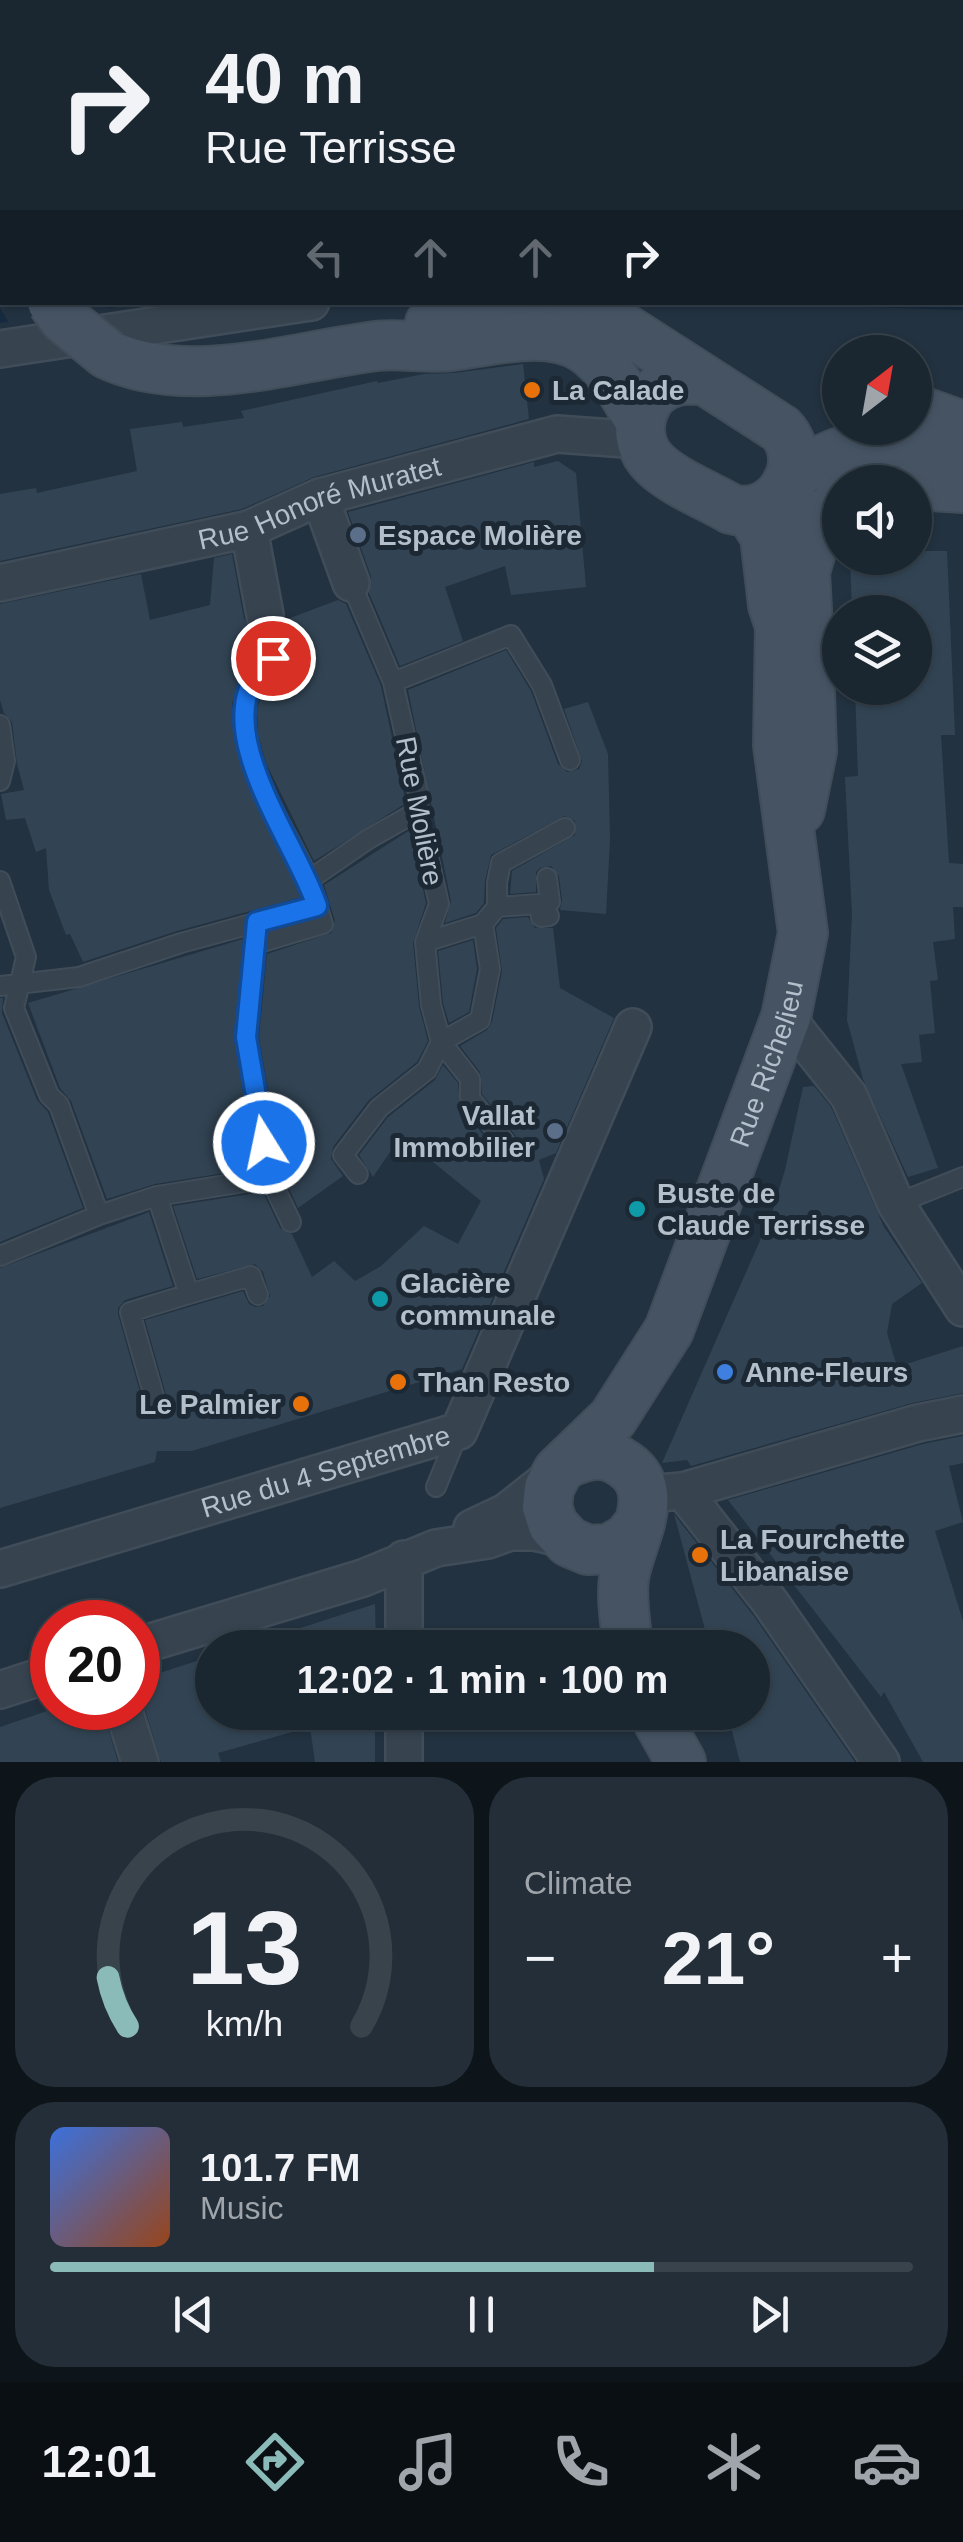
<!DOCTYPE html>
<meta charset="utf-8">
<style>
body{margin:0;font-family:Arial,sans-serif;background:#232e38;color:#f1f3f6;height:100vh;display:flex;flex-direction:column;font-size:38px;white-space:nowrap}
*{box-sizing:border-box;margin:0}
p{font-size:32px;color:#9fa5ab}
.icon{flex:none;width:55px;height:55px;fill:none;stroke:currentColor;stroke-width:2;stroke-linecap:round;stroke-linejoin:round}
.map{position:relative;height:1762px;overflow:hidden}
.side{display:flex;flex-direction:column;gap:15px;padding:15px;background:#0e151a;flex:1}
.side>*{flex:none}
.banner{position:absolute;left:0px;top:0px;width:965px;height:305px;box-shadow:0 2px 8px #0004,0 0 0 2px #38434c;background:#1a2630;color:#f1f3f6;overflow:hidden}
.needle{width:65px;rotate:31deg}
.tools{position:absolute;left:822px;top:335px;display:grid;gap:20px}
.tools a{display:grid;place-items:center;width:110px;height:110px;border-radius:50%;background:#1a2630;box-shadow:0 2px 8px #0004,0 0 0 2px #38434c;font-size:50px}
.speed{position:absolute;left:30px;top:1600px;display:flex;gap:20px;font-size:50px;font-weight:700;text-align:center}
.speed>*{display:grid;place-content:center;width:130px;height:130px;border-radius:50%;background:#1a2630;box-shadow:0 2px 8px #0004,0 0 0 2px #38434c;line-height:1}
.speed .limit{border:15px solid #d22;background:#fff;color:#111}
.pin{position:absolute;display:grid;place-items:center;width:85px;height:85px;color:#fff;margin:-42px;border:5px solid #fff;border-radius:50%;box-shadow:0 2px 10px #0007}
.me{position:absolute;width:110px;margin:-55px;rotate:350deg;stroke-linejoin:round;filter:drop-shadow(0 0 8px #0008)}
.turn{display:flex;align-items:center;gap:35px;height:210px;padding:0 40px;font-size:45px}
.turn .icon{width:130px;height:130px;stroke-width:2.5}
.turn b{display:block;font-size:70px;line-height:85px}
.lanes{display:flex;align-items:center;height:95px;padding:0 40px;background:#0003;justify-content:center;gap:50px;direction:ltr}
.lanes .off{opacity:.35}
.big{font-size:75px;font-weight:700;line-height:1.1}
.side .card{flex:1;display:flex;flex-direction:column;justify-content:center;gap:15px;min-width:0;padding:0 35px;border-radius:40px;background:#232e38}
.side .dial{align-items:center;gap:0}
.dial svg{height:260px;overflow:visible;fill:none;stroke:#38434c;stroke-width:7;stroke-linecap:round;text-anchor:middle}
.dial text{fill:#f1f3f6;stroke:none}
.song{display:flex;align-items:center;gap:30px}
.cover{width:120px;height:120px;border-radius:15px;background:linear-gradient(135deg,hsl(220 70% 55%),hsl(20 70% 35%))}
.played{height:10px;border-radius:5px;background:linear-gradient(90deg,#8bbbb9 70%,#38434c 70%)}
.keys{display:flex;justify-content:space-around;direction:ltr}
.heat{display:flex;justify-content:space-between;align-items:center;font-size:55px;direction:ltr}
.side .tiles{flex:1;display:grid;gap:15px;grid-template-columns:1fr 1fr}
.card:last-child{grid-column:span 2}
.trip{position:absolute;left:195px;top:1630px;width:575px;height:100px;border-radius:50px;background:#1a2630;box-shadow:0 2px 8px #0004,0 0 0 2px #38434c;font-weight:700;line-height:100px;text-align:center}
.menu{display:flex;height:160px;justify-content:space-around;align-items:center;background:#0a0f13;color:#9fa5ab}
.menu .icon{width:70px;height:70px}
.menu .active{color:#8bbbb9}
.menu b{font-size:45px;color:#f1f3f6}
.map>svg:first-child{display:block}
.water{fill:#152a3e}
.pier{fill:#233240}
.building{fill:#324454}
.lines{fill:none;stroke-linecap:round;stroke-linejoin:round}
.lane-casing{stroke:#404d59;stroke-width:22}
.street-casing{stroke:#404d59;stroke-width:40}
.secondary-casing{stroke:#404d59;stroke-width:52}
.lane{stroke:#374450;stroke-width:18}
.street{stroke:#374450;stroke-width:35}
.secondary{stroke:#455363;stroke-width:48}
.secondary-bridge-casing{stroke:#404d59;stroke-width:52;stroke-linecap:butt}
.secondary-bridge{stroke:#455363;stroke-width:48}
.route-casing{stroke:#114b97;stroke-width:25}
.route{stroke:#1a73e8;stroke-width:18}
.food-dot{fill:#e8710a;stroke:#1c2935;stroke-width:4}
.service-dot{fill:#5c6f8a;stroke:#1c2935;stroke-width:4}
.culture-dot{fill:#0f9aa8;stroke:#1c2935;stroke-width:4}
.shop-dot{fill:#3f7fe0;stroke:#1c2935;stroke-width:4}
.labels{text-anchor:middle;stroke-width:10;stroke-linejoin:round;paint-order:stroke}
.poi-label{font-size:28px;font-weight:bold;fill:#b3bfca;stroke:#1c2935;text-anchor:start}
.street-label{font-size:28px;fill:#b3bfca;stroke:#1c2935}
</style>
<div class="map">
<svg width="963" height="1762" viewBox="0 0 963 1762">
<rect width="100%" height="100%" fill="#233240"/>
<path class="water" d="M 0,0 L 963,0 L 963,310 L 741,303 L 962,302 L 962,2 L 2,2 L 2,302 L 145,303 L 0,323 Z"/>
<path class="pier" d="M 0,140 L 2,302 L 102,303 L 114,312 L 11,326 L 0,308 Z"/>
<path class="building" d="M 523,364 L 529,419 L 314,477 L 242,509 L 0,561 L 0,494 L 36,488 L 37,493 L 137,471 L 130,429 L 182,422 L 183,427 L 244,418 L 241,411 L 377,381 L 378,383 L 424,374 L 454,373 Z
M 558,461 L 576,473 L 586,587 L 511,595 L 505,566 L 445,587 L 463,641 L 400,666 L 369,593 L 371,576 L 348,512 L 534,462 L 534,467 Z
M 915,551 L 947,551 L 955,735 L 941,735 L 949,863 L 963,864 L 963,907 L 953,907 L 955,939 L 933,942 L 938,980 L 930,981 L 935,1033 L 919,1035 L 922,1062 L 901,1064 L 938,1168 L 908,1177 L 863,1079 L 847,1020 L 852,914 L 845,777 L 858,776 L 855,688 L 915,688 L 915,612 L 852,612 L 850,558 L 915,558 Z
M 232,554 L 244,619 L 256,634 L 260,653 L 241,676 L 232,703 L 234,739 L 256,803 L 302,897 L 177,931 L 83,962 L 70,934 L 66,935 L 49,890 L 46,848 L 36,852 L 25,818 L 6,820 L 1,794 L 24,790 L 17,764 L 12,722 L 4,713 L 0,700 L 0,604 L 141,574 L 150,620 L 210,605 L 214,558 Z
M 338,600 L 346,604 L 381,686 L 406,803 L 314,861 L 266,763 L 258,734 L 257,709 L 264,686 L 285,661 L 280,629 L 285,620 Z
M 506,650 L 531,691 L 558,764 L 567,772 L 579,769 L 582,761 L 564,709 L 588,702 L 608,754 L 610,840 L 606,914 L 560,910 L 562,900 L 559,876 L 551,866 L 540,868 L 536,872 L 536,892 L 510,894 L 512,871 L 575,835 L 575,821 L 564,816 L 491,855 L 485,881 L 484,903 L 476,913 L 445,923 L 451,901 L 408,690 Z
M 410,830 L 426,903 L 413,943 L 419,1006 L 428,1041 L 417,1062 L 369,1100 L 333,1147 L 331,1159 L 343,1176 L 298,1208 L 282,1174 L 259,1037 L 267,954 L 331,933 L 335,921 L 324,885 Z
M 528,917 L 535,928 L 553,928 L 560,988 L 614,1018 L 556,1153 L 539,1160 L 544,1179 L 462,1369 L 192,1451 L 157,1451 L 155,1462 L 0,1508 L 0,1268 L 149,1212 L 173,1286 L 125,1300 L 118,1308 L 118,1314 L 145,1410 L 149,1417 L 159,1419 L 167,1415 L 169,1405 L 145,1320 L 243,1291 L 249,1304 L 255,1307 L 263,1306 L 270,1296 L 263,1272 L 255,1264 L 197,1279 L 173,1206 L 263,1192 L 280,1228 L 292,1234 L 312,1277 L 334,1261 L 355,1281 L 381,1266 L 424,1226 L 458,1244 L 481,1201 L 401,1136 L 373,1177 L 359,1155 L 388,1117 L 435,1080 L 443,1065 L 458,1083 L 460,1106 L 496,1151 L 507,1155 L 517,1148 L 516,1136 L 482,1094 L 480,1072 L 460,1046 L 487,1030 L 492,1022 L 502,971 L 496,928 L 503,919 Z
M 243,939 L 234,1039 L 256,1168 L 155,1184 L 107,1199 L 71,1101 L 60,1088 L 28,1003 Z
M 473,940 L 477,969 L 469,1012 L 449,1023 L 443,1003 L 438,951 Z
M 0,998 L 3,998 L 2,1013 L 37,1100 L 48,1112 L 83,1208 L 0,1242 Z
M 814,1086 L 831,1107 L 884,1227 L 922,1283 L 892,1304 L 887,1333 L 897,1367 L 963,1346 L 963,1393 L 912,1403 L 691,1466 L 687,1460 L 662,1463 L 762,1236 L 765,1236 L 785,1170 L 803,1087 Z
M 963,1436 L 963,1463 L 949,1466 L 963,1522 L 935,1531 L 963,1621 L 963,1762 L 923,1762 L 884,1692 L 881,1697 L 728,1500 L 923,1444 Z
M 674,1514 L 753,1615 L 855,1762 L 740,1762 L 727,1712 L 752,1712 L 752,1648 L 710,1648 Z
M 375,1604 L 376,1648 L 261,1648 L 260,1641 Z
M 212,1656 L 212,1712 L 375,1712 L 375,1762 L 315,1762 L 310,1727 L 218,1753 L 221,1762 L 161,1762 L 143,1702 L 138,1693 L 138,1680 Z
M 56,1708 L 102,1708 L 118,1762 L 0,1762 L 0,1727 Z"/>
<g class="lines">
<defs>
<path id="lane" d="M 351,583 L 393,682 L 419,797 L 418,811 L 439,904 L 425,942 L 431,1005 L 441,1042 L 470,1079 L 470,1098 L 506,1143
M 393,682 L 511,635 L 542,685 L 570,760
M 0,725 L 5,761 L 0,781
M 309,880 L 367,840 L 418,811
M 0,881 L 26,957 L 14,1008 L 49,1095 L 59,1105 L 99,1215
M 539,904 L 550,902 L 547,878
M 497,907 L 497,883 L 501,863 L 565,828
M 497,907 L 539,904 L 541,917 L 549,916
M 256,933 L 246,1037 L 270,1178 L 291,1222
M 425,942 L 483,924
M 256,944 L 323,924 C 318,910 315,894 309,880 C 284,820 200,713 273,657 L 265,615
M 0,986 L 79,977 L 181,943 L 317,906
M 358,1174 L 343,1155 L 379,1108 L 427,1070 L 441,1042 L 480,1020 L 490,969 L 483,924 L 497,907
M 157,1196 L 189,1294 L 130,1312 L 157,1407
M 896,1204 L 963,1177
M 0,1256 L 99,1215 L 157,1196 L 270,1178
M 189,1294 L 251,1276 L 258,1295
M 436,1487 L 459,1431"/>
<g id="street">
<path d="M 0,349 L 311,302"/>
<path d="M 320,497 L 351,583"/>
<path d="M 249,529 L 265,615"/>
<path id="s1" d="M 0,583 L 249,529 L 320,497 L 557,434 L 640,440"/>
<path d="M 786,1017 L 849,1096 L 896,1204 L 963,1308"/>
<path d="M 683,1491 L 918,1423 L 963,1414"/>
<path d="M 644,1494 L 683,1491 L 770,1602 L 881,1762"/>
<path d="M 472,1528 L 506,1512 L 558,1471"/>
<path id="s2" d="M 0,1569 L 459,1431 L 633,1027"/>
<path d="M 138,1646 L 363,1578 L 436,1548 L 488,1540 L 510,1532 L 534,1532 L 565,1539"/>
<path d="M 404,1648 L 404,1559"/>
<path d="M 0,1690 L 52,1673"/>
<path d="M 123,1708 L 140,1762"/>
<path d="M 404,1762 L 404,1712"/>
</g>
<g id="secondary">
<path d="M 0,216 L 2,221"/>
<path d="M 549,302 L 585,308 L 613,321 L 781,429 C 813,464 776,522 731,509 C 707,495 675,483 655,464 C 628,438 639,389 677,381 C 684,379 693,380 701,380"/>
<path d="M 430,323 L 496,307 L 531,302"/>
<path d="M 107,354 C 187,392 291,357 376,346 C 401,343 426,349 452,346 C 492,341 549,324 585,349 C 611,367 624,395 640,421"/>
<path d="M 915,409 L 963,426"/>
<path d="M 791,475 C 835,453 878,430 927,448 C 940,453 951,461 963,466"/>
<path d="M 788,481 L 805,571 L 807,610 L 812,751 L 800,810"/>
<path d="M 915,485 L 963,488"/>
<path d="M 805,571 C 813,546 819,518 840,501"/>
<path d="M 567,1463 C 588,1454 604,1450 624,1464 C 665,1491 629,1542 624,1578 C 621,1600 626,1625 628,1648"/>
<path id="s3" d="M 640,1523 L 627,1539 L 609,1549 L 588,1550 L 569,1542 L 553,1525 L 547,1507 L 549,1488 L 558,1471 L 613,1418 L 669,1330 L 786,1017 L 803,933 L 778,745 L 780,626 L 773,605 L 765,536 L 750,512"/>
<path d="M 653,1712 L 681,1762"/>
</g>
</defs>
<use href="#lane" class="lane-casing"/>
<use href="#street" class="street-casing"/>
<use href="#secondary" class="secondary-casing"/>
<use href="#lane" class="lane"/>
<use href="#street" class="street"/>
<use href="#secondary" class="secondary"/>
<defs>
<path id="secondary-bridge" d="M 52,302 L 64,319 L 107,354"/>
</defs>
<use href="#secondary-bridge" class="secondary-bridge-casing"/>
<use href="#secondary-bridge" class="secondary-bridge"/>
</g>
<g class="lines">
<defs>
<path id="route" d="M 264,1143 L 246,1037 L 257,922 L 317,906 C 296,840 196,715 273,658"/>
</defs>
<use href="#route" class="route-casing"/>
<use href="#route" class="route"/>
</g>
<g class="food-dot">
<circle cx="532" cy="390" r="10"/>
<circle cx="398" cy="1382" r="10"/>
<circle cx="301" cy="1404" r="10"/>
<circle cx="700" cy="1555" r="10"/>
</g>
<g class="service-dot">
<circle cx="358" cy="535" r="10"/>
<circle cx="555" cy="1131" r="10"/>
</g>
<g class="culture-dot">
<circle cx="637" cy="1209" r="10"/>
<circle cx="380" cy="1299" r="10"/>
</g>
<circle class="shop-dot" cx="725" cy="1372" r="10"/>
<g class="labels">
<g class="poi-label">
<text x="552" y="400">La Calade</text>
<text x="378" y="545">Espace Molière</text>
<text x="535" y="1125" text-anchor="end">Vallat<tspan x="535" dy="32">Immobilier</tspan></text>
<text x="657" y="1203">Buste de<tspan x="657" dy="32">Claude Terrisse</tspan></text>
<text x="400" y="1293">Glacière<tspan x="400" dy="32">communale</tspan></text>
<text x="745" y="1382">Anne-Fleurs</text>
<text x="418" y="1392">Than Resto</text>
<text x="281" y="1414" text-anchor="end">Le Palmier</text>
<text x="720" y="1549">La Fourchette<tspan x="720" dy="32">Libanaise</tspan></text>
</g>
<g class="street-label">
<text dy="10" stroke="none"><textPath href="#s1" startOffset="330">Rue Honoré Muratet</textPath></text>
<text transform="translate(420 811) rotate(79)" y="10">Rue Molière</text>
<text dy="10" stroke="none"><textPath href="#s3" startOffset="628">Rue Richelieu</textPath></text>
<text dy="10" stroke="none"><textPath href="#s2" startOffset="340">Rue du 4 Septembre</textPath></text>
</g>
</g>
</svg>
<div class="tools">
<a><svg class="needle" viewBox="-14 -14 28 28"><path d="M0-13l5 13h-10z" fill="#e53935"/><path d="M0 13l5-13h-10z" fill="#9fa5ab"/></svg></a>
<a><svg class="icon" aria-label="sound" viewBox="0 0 24 24"><path d="M4 9h4l5-4v14l-5-4H4zM17 9q2 3 0 6"/></svg></a>
<a><svg class="icon" aria-label="layers" viewBox="0 0 24 24"><path d="M12 4l9 5-9 5-9-5zM3 14l9 5 9-5"/></svg></a>
</div>
<div class="speed"><div class="limit">20</div></div>
<div class="pin" style="left:273px;top:658px;background:#d93025"><svg class="icon" aria-label="arrive" viewBox="0 0 24 24"><path d="M6 21V4h12l-3 4 3 4H6"/></svg></div>
<svg class="me" style="left:264px;top:1143px" viewBox="-20 -20 40 40"><circle r="17" fill="#1a73e8" stroke="#fff" stroke-width="3"/><path d="M0-11L8 9 0 5-8 9z" fill="#fff"/></svg>
<div class="trip">12:02 · 1 min · 100 m</div>
<div class="banner">
<div class="turn"><svg class="icon" aria-label="right" viewBox="0 0 24 24"><path d="M7 20v-9h11M14 6l5 5-5 5"/></svg><div><b>40 m</b>Rue Terrisse</div></div>
<div class="lanes"><svg class="icon off" aria-label="left" viewBox="0 0 24 24"><path d="M17 20v-9H6M10 6l-5 5 5 5"/></svg><svg class="icon off" aria-label="ahead" viewBox="0 0 24 24"><path d="M12 20V5M6 11l6-6 6 6"/></svg><svg class="icon off" aria-label="ahead" viewBox="0 0 24 24"><path d="M12 20V5M6 11l6-6 6 6"/></svg><svg class="icon" aria-label="right" viewBox="0 0 24 24"><path d="M7 20v-9h11M14 6l5 5-5 5"/></svg></div>
</div>
</div>
<section class="side">
<div class="tiles">
<div class="card dial"><svg viewBox="0 0 100 80">
<path d="M14 69A42 42 0 1 1 86 69"/>
<path d="M14 69A42 42 0 0 1 8 54" stroke="#8bbbb9"/>
<text x="50" y="56" font-size="32" font-weight="700">13</text>
<text x="50" y="72" font-size="11">km/h</text>
</svg></div>
<div class="card"><p>Climate</p>
<div class="heat"><a>−</a><b class="big">21°</b><a>+</a></div>
</div>
<div class="card">
<div class="song"><i class="cover"></i><div><b>101.7 FM</b><p>Music</p></div></div>
<div class="played"></div>
<div class="keys"><svg class="icon" aria-label="previous" viewBox="0 0 24 24"><path d="M18 5L8 12l10 7zM5 5v14"/></svg><svg class="icon" aria-label="pause" viewBox="0 0 24 24"><path d="M8 5v14M16 5v14"/></svg><svg class="icon" aria-label="next" viewBox="0 0 24 24"><path d="M6 5l10 7-10 7zM19 5v14"/></svg></div>
</div>
</div>
</section>
<nav class="menu">
<b>12:01</b>
<svg class="icon active" aria-label="directions" viewBox="0 0 24 24"><path d="M12 3l9 9-9 9-9-9zM9 14v-3h6M13 9l2 2-2 2"/></svg>
<svg class="icon" aria-label="music" viewBox="0 0 24 24"><path d="M9 18V5l10-2v13"/><circle cx="6" cy="18" r="3"/><circle cx="16" cy="16" r="3"/></svg>
<svg class="icon" aria-label="phone" viewBox="0 0 24 24"><path d="M5 4h4l2 5-3 2q2 4 5 5l2-3 5 2v4C11 20 4 13 5 4z"/></svg>
<svg class="icon" aria-label="climate" viewBox="0 0 24 24"><path d="M12 3v18M4 7l16 10M4 17L20 7"/></svg>
<svg class="icon" aria-label="car" viewBox="0 0 24 24"><path d="M5 17H2v-5l4-1 3-4h7l3 4 3 1v5h-3M9 17h6M6 11h13"/><circle cx="7" cy="17" r="2"/><circle cx="17" cy="17" r="2"/></svg>
</nav>
